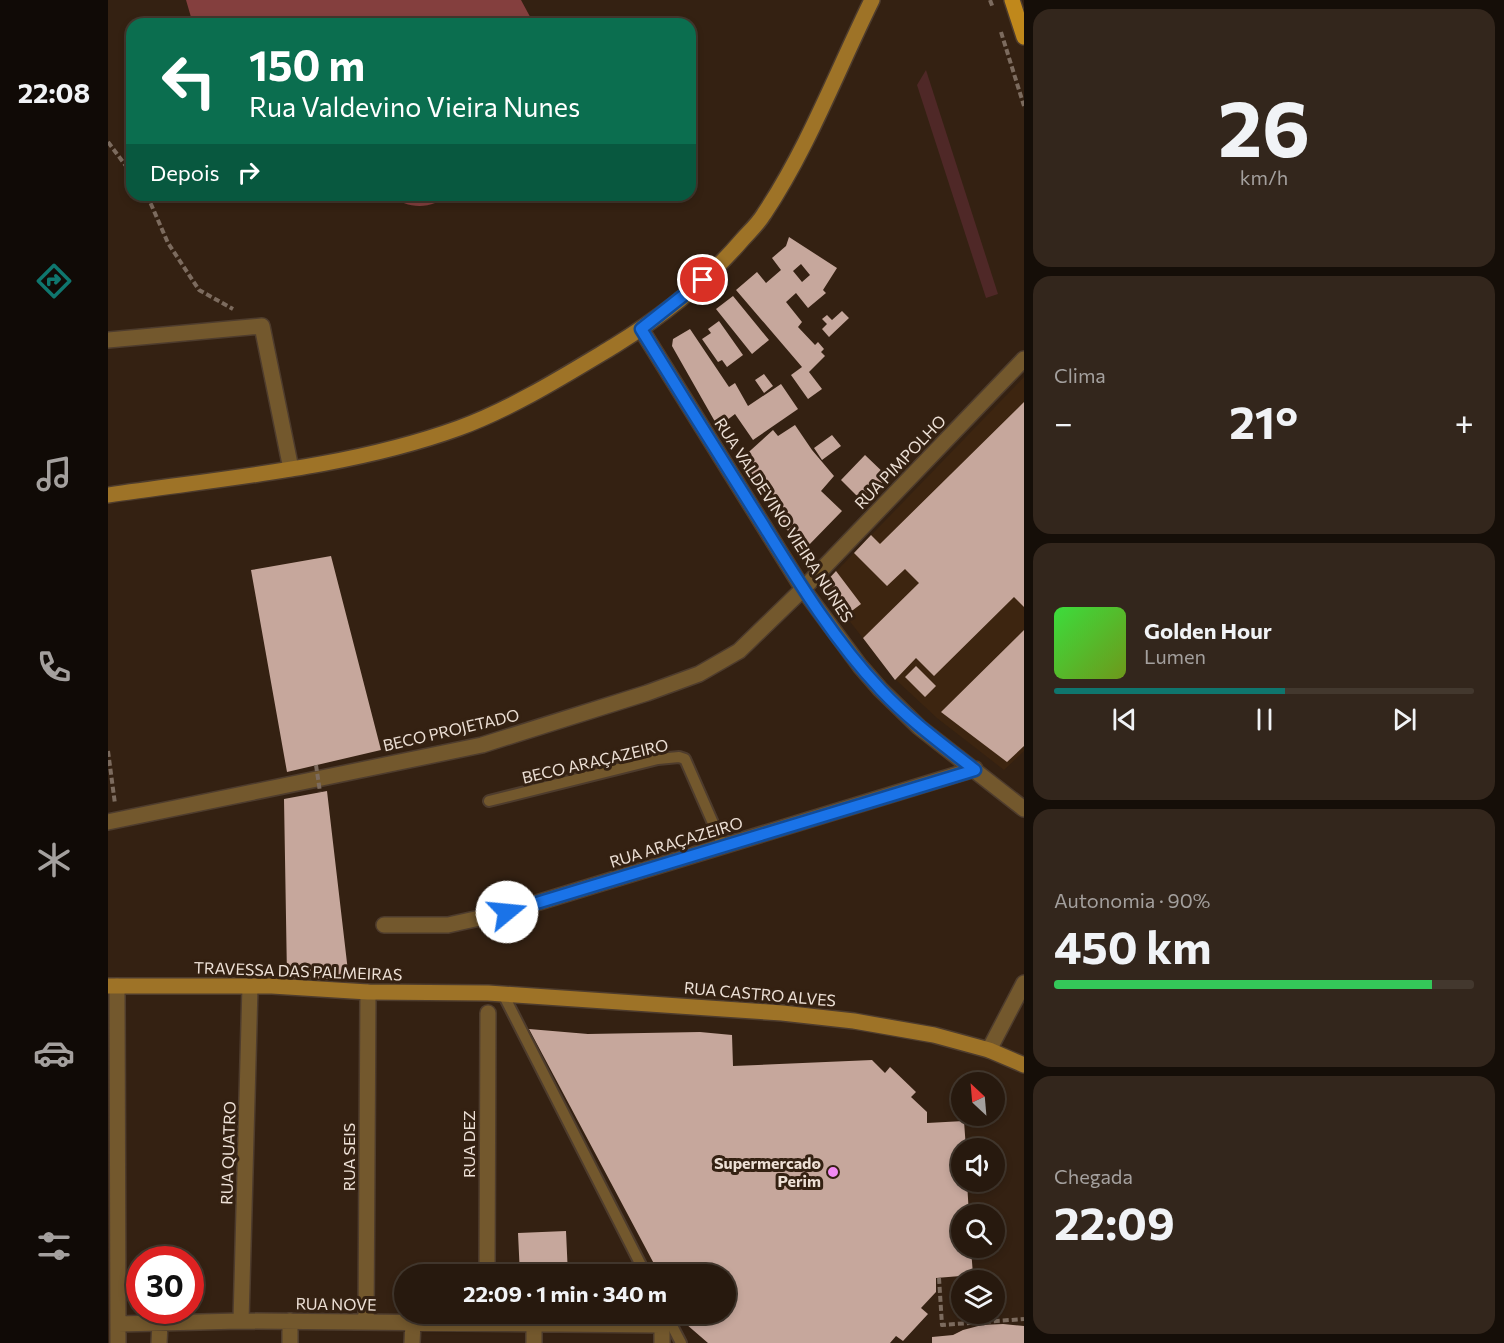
<!DOCTYPE html>
<html lang="pt">
<meta charset="utf-8">
<style>
body{margin:0;font-family:Commissioner,sans-serif;background:#33261c;color:#f1f3f6;height:100vh;display:flex;flex-direction:column;font-size:22px;white-space:nowrap}
*{box-sizing:border-box;margin:0}
p{font-size:20px;color:#a4a09e}
.icon{flex:none;width:33px;height:33px;fill:none;stroke:currentColor;stroke-width:2;stroke-linecap:round;stroke-linejoin:round}
.map{position:relative;flex:1;overflow:hidden}
.side{display:flex;flex-direction:column;gap:9px;padding:9px;background:#150e08;width:480px}
.side>*{flex:none}
.hud{position:absolute;left:18px;top:18px;width:570px;height:183px;border-radius:18px;box-shadow:0 3px 9px #0003,0 0 0 2px #43382e;background:#0b6e4f;color:#fff;overflow:hidden}
.needle{width:39px;rotate:334deg}
.fabs{position:absolute;left:843px;top:1072px;display:grid;gap:12px}
.fabs a{display:grid;place-items:center;width:54px;height:54px;border-radius:50%;background:#27190e;box-shadow:0 3px 9px #0003,0 0 0 2px #43382e;font-size:30px}
.speed{position:absolute;left:18px;top:1246px;display:flex;gap:12px;font-size:30px;font-weight:700;text-align:center}
.speed>*{display:grid;place-content:center;width:78px;height:78px;border-radius:50%;background:#27190e;box-shadow:0 3px 9px #0003,0 0 0 2px #43382e;line-height:1}
.speed .limit{border:9px solid #d22;background:#fff;color:#111}
.pin{position:absolute;display:grid;place-items:center;width:51px;height:51px;color:#fff;margin:-26px;border:3px solid #fff;border-radius:50%;box-shadow:0 2px 6px #0007}
.me{position:absolute;width:66px;margin:-33px;rotate:73deg;stroke-linejoin:round;filter:drop-shadow(0 0 4px #0008)}
.turn{display:flex;align-items:center;gap:21px;height:126px;padding:0 24px;font-size:27px}
.turn .icon{width:78px;height:78px;stroke-width:2.5}
.turn b{display:block;font-size:42px;line-height:51px}
.then{display:flex;align-items:center;height:57px;padding:0 24px;background:#0003;gap:12px;font-size:22px}
.big{font-size:45px;font-weight:700;line-height:1.1}
.side .card{flex:1;display:flex;flex-direction:column;justify-content:center;gap:9px;min-width:0;padding:0 21px;border-radius:18px;background:#33261c}
.side .dial{align-items:center;gap:0}
.dial b{font-size:78px;line-height:1}
.song{display:flex;align-items:center;gap:18px}
.cover{width:72px;height:72px;border-radius:9px;background:linear-gradient(135deg,hsl(120 70% 55%),hsl(80 70% 35%))}
.played{height:6px;border-radius:3px;background:linear-gradient(90deg,#0f766e 55%,#43382e 55%)}
.keys{display:flex;justify-content:space-around;direction:ltr}
.heat{display:flex;justify-content:space-between;align-items:center;font-size:33px;direction:ltr}
.charge{height:9px;border-radius:4px;background:linear-gradient(90deg,#34c759 90%,#43382e 0)}
.trip{position:absolute;left:286px;top:1264px;width:342px;height:60px;border-radius:30px;background:#27190e;box-shadow:0 3px 9px #0003,0 0 0 2px #43382e;font-weight:700;line-height:60px;text-align:center}
main{display:flex;flex:1;min-height:0}
.dock{display:flex;flex-direction:column;width:108px;justify-content:space-around;align-items:center;background:#100a06;color:#a4a09e}
.dock .icon{width:42px;height:42px}
.dock .on{color:#0f766e}
.dock b{font-size:27px;color:#f1f3f6}
.map>svg:first-child{display:block}
.built{fill:#3d2510}
.green{fill:#4f2827}
.forest{fill:#843f3e}
.building{fill:#c6a79c;fill-rule:evenodd}
.lines{fill:none;stroke-linecap:round;stroke-linejoin:round}
.lane-casing{stroke:#4e3c2d;stroke-width:14}
.street-casing{stroke:#4e3c2d;stroke-width:18}
.secondary-casing{stroke:#4e3c2d;stroke-width:18}
.primary-casing{stroke:#4e3c2d;stroke-width:18}
.path{stroke:#7c6b5e;stroke-width:4;stroke-dasharray:6 3;stroke-linecap:butt}
.lane{stroke:#73582d;stroke-width:10}
.street{stroke:#73582d;stroke-width:15}
.secondary{stroke:#9e7327;stroke-width:15}
.primary{stroke:#c0881b;stroke-width:15}
.path-bridge{stroke:#7c6b5e;stroke-width:4;stroke-dasharray:6 3;stroke-linecap:butt}
.route-casing{stroke:#114b97;stroke-width:15}
.route{stroke:#1a73e8;stroke-width:10}
.poi-dot{fill:#f28af2;stroke:#342112;stroke-width:2}
.labels{text-anchor:middle;stroke-width:6;stroke-linejoin:round;paint-order:stroke}
.street-label{font-size:16px;fill:#ede0d6;stroke:#342112}
.poi-label{font-size:16px;font-weight:bold;fill:#ede0d6;stroke:#342112;text-anchor:end}
</style>
<main>
<nav class="dock">
<b>22:08</b>
<svg class="icon on" aria-label="directions" viewBox="0 0 24 24"><path d="M12 3l9 9-9 9-9-9zM9 14v-3h6M13 9l2 2-2 2"/></svg>
<svg class="icon" aria-label="music" viewBox="0 0 24 24"><path d="M9 18V5l10-2v13"/><circle cx="6" cy="18" r="3"/><circle cx="16" cy="16" r="3"/></svg>
<svg class="icon" aria-label="phone" viewBox="0 0 24 24"><path d="M5 4h4l2 5-3 2q2 4 5 5l2-3 5 2v4C11 20 4 13 5 4z"/></svg>
<svg class="icon" aria-label="climate" viewBox="0 0 24 24"><path d="M12 3v18M4 7l16 10M4 17L20 7"/></svg>
<svg class="icon" aria-label="car" viewBox="0 0 24 24"><path d="M5 17H2v-5l4-1 3-4h7l3 4 3 1v5h-3M9 17h6M6 11h13"/><circle cx="7" cy="17" r="2"/><circle cx="17" cy="17" r="2"/></svg>
<svg class="icon" aria-label="filters" viewBox="0 0 24 24"><path d="M4 7h16M4 17h16"/><circle cx="9" cy="7" r="2"/><circle cx="15" cy="17" r="2"/></svg>
</nav>
<div class="map">
<svg width="916" height="1343" viewBox="0 0 916 1343">
<rect width="100%" height="100%" fill="#342112"/>
<path class="built" d="M 916,377 L 916,751 L 896,770 L 829,718 L 787,679 L 714,586 Z"/>
<path class="green" d="M 818,70 L 890,294 L 878,298 L 809,85 Z"/>
<path class="forest" d="M 78,0 L 413,0 L 426,24 L 85,24 Z
M 284,195 L 340,195 C 326,209 298,210 284,195 Z"/>
<path class="building" d="M 681,237 L 729,268 L 715,290 L 718,293 L 700,308 L 688,293 L 678,302 L 694,322 L 690,327 L 707,345 L 710,342 L 716,349 L 713,352 L 717,356 L 701,372 L 714,389 L 700,399 L 683,375 L 694,367 L 628,290 L 649,272 L 658,283 L 673,270 L 664,258 L 678,246 ZM 693,264 L 702,275 L 694,282 L 685,271 Z
M 625,296 L 661,340 L 644,354 L 608,309 Z
M 734,311 L 741,318 L 721,337 L 714,329 L 719,324 L 714,319 L 719,315 L 724,320 Z
M 611,321 L 635,355 L 619,367 L 614,360 L 610,362 L 594,339 L 603,333 L 600,329 Z
M 582,329 L 621,387 L 627,383 L 640,406 L 673,384 L 690,409 L 645,440 L 627,414 L 610,427 L 564,346 L 565,339 Z
M 656,374 L 665,386 L 656,393 L 647,380 Z
M 916,402 L 916,607 L 906,597 L 826,676 L 808,658 L 787,680 L 755,638 L 811,583 L 797,569 L 779,586 L 746,553 L 763,535 L 772,544 Z
M 687,425 L 704,450 L 726,476 L 713,491 L 734,511 L 698,548 L 677,528 L 633,459 L 665,430 L 670,436 Z
M 724,435 L 733,446 L 714,460 L 706,448 Z
M 757,455 L 780,477 L 756,503 L 733,480 Z
M 223,556 L 273,750 L 179,772 L 143,570 Z
M 728,571 L 753,604 L 737,616 L 714,586 Z
M 916,630 L 916,746 L 899,762 L 833,712 Z
M 808,666 L 828,686 L 817,697 L 797,677 Z
M 219,791 L 241,980 L 179,977 L 176,799 Z
M 421,1029 L 480,1034 L 592,1032 L 624,1035 L 625,1066 L 764,1060 L 777,1073 L 782,1067 L 808,1092 L 803,1097 L 819,1112 L 819,1123 L 856,1121 L 858,1149 L 854,1149 L 854,1182 L 859,1182 L 861,1215 L 854,1215 L 854,1248 L 863,1248 L 865,1275 L 828,1278 L 828,1292 L 813,1308 L 820,1314 L 795,1341 L 788,1336 L 782,1343 L 600,1343 L 578,1324 L 582,1319 L 576,1314 L 618,1314 L 618,1275 L 552,1275 Z
M 458,1231 L 460,1275 L 412,1275 L 410,1233 Z
M 895,1324 L 916,1326 L 916,1343 L 824,1343 L 824,1337 L 845,1335 L 855,1330 L 874,1325 Z"/>
<g class="lines">
<defs>
<path id="lane" d="M 381,801 L 550,759 L 571,757 L 577,759 L 615,846
M 395,994 L 538,1275
M 558,1314 L 573,1343"/>
<path id="street" d="M 533,329 L 695,589 L 752,666 L 772,689 L 811,727 L 916,809
M 0,340 L 154,326 L 183,469
M 0,822 L 374,745 L 539,693 L 591,674 L 631,651 L 695,589 L 916,359
M 276,925 L 340,925 L 399,912 L 867,769
M 9,986 L 10,1343
M 881,1050 L 916,983
M 379,1275 L 380,1013
M 133,1321 L 142,986
M 258,1322 L 260,992
M 10,1324 L 133,1321 L 554,1325 L 554,1343
M 51,1343 L 52,1324
M 182,1343 L 182,1321
M 304,1343 L 305,1323
M 426,1343 L 426,1324"/>
<path id="secondary" d="M 0,495 C 115,478 241,468 351,428 C 405,408 456,376 506,346 C 553,317 598,282 634,240 C 641,232 650,224 656,214 C 700,148 729,71 764,0
M 0,986 L 164,986 L 260,992 L 380,993 L 674,1013 L 746,1021 L 826,1035 L 881,1050 L 916,1065"/>
<path id="primary" d="M 904,0 L 916,37"/>
</defs>
<use href="#lane" class="lane-casing"/>
<use href="#street" class="street-casing"/>
<use href="#secondary" class="secondary-casing"/>
<use href="#primary" class="primary-casing"/>
<path class="path" d="M 882,0 L 885,8
M 893,32 L 916,106
M 0,142 L 24,174
M 39,195 L 60,243 L 91,290 L 125,309
M 0,751 L 7,804
M 831,1278 L 834,1325 L 916,1319"/>
<use href="#lane" class="lane"/>
<use href="#street" class="street"/>
<use href="#secondary" class="secondary"/>
<use href="#primary" class="primary"/>
<path class="path-bridge" d="M 208,765 L 212,792"/>
</g>
<g class="lines">
<defs>
<path id="route" d="M 399,912 L 867,770 C 834,744 801,720 773,690 C 726,640 690,581 654,523 C 613,458 573,394 533,329 L 595,280"/>
</defs>
<use href="#route" class="route-casing"/>
<use href="#route" class="route"/>
</g>
<circle class="poi-dot" cx="725" cy="1172" r="6"/>
<g class="labels">
<g class="street-label">
<text transform="translate(792 462) rotate(-46)" y="6">RUA PIMPOLHO</text>
<text transform="translate(676 520) rotate(57)" y="6">RUA VALDEVINO VIEIRA NUNES</text>
<text transform="translate(343 730) rotate(-13)" y="6">BECO PROJETADO</text>
<text transform="translate(487 761) rotate(-13)" y="6">BECO ARAÇAZEIRO</text>
<text transform="translate(568 842) rotate(-17)" y="6">RUA ARAÇAZEIRO</text>
<text transform="translate(190 971) rotate(2)" y="6">TRAVESSA DAS PALMEIRAS</text>
<text transform="translate(652 994) rotate(5)" y="6">RUA CASTRO ALVES</text>
<text transform="translate(361 1144) rotate(-90)" y="6">RUA DEZ</text>
<text transform="translate(120 1153) rotate(-88)" y="6">RUA QUATRO</text>
<text transform="translate(241 1157) rotate(-90)" y="6">RUA SEIS</text>
<text transform="translate(228 1304) rotate(1)" y="6">RUA NOVE</text>
</g>
<g class="poi-label">
<text x="713" y="1169">Supermercado<tspan x="713" dy="18">Perim</tspan></text>
</g>
</g>
</svg>
<div class="fabs">
<a><svg class="needle" viewBox="-14 -14 28 28"><path d="M0-13l5 13h-10z" fill="#e53935"/><path d="M0 13l5-13h-10z" fill="#a4a09e"/></svg></a>
<a><svg class="icon" aria-label="sound" viewBox="0 0 24 24"><path d="M4 9h4l5-4v14l-5-4H4zM17 9q2 3 0 6"/></svg></a>
<a><svg class="icon" aria-label="search" viewBox="0 0 24 24"><circle cx="10" cy="10" r="6"/><path d="M15 15l6 6"/></svg></a>
<a><svg class="icon" aria-label="layers" viewBox="0 0 24 24"><path d="M12 4l9 5-9 5-9-5zM3 14l9 5 9-5"/></svg></a>
</div>
<div class="speed"><div class="limit">30</div></div>
<div class="pin" style="left:595px;top:280px;background:#d93025"><svg class="icon" aria-label="arrive" viewBox="0 0 24 24"><path d="M6 21V4h12l-3 4 3 4H6"/></svg></div>
<svg class="me" style="left:399px;top:912px" viewBox="-20 -20 40 40"><circle r="19" fill="#fff"/><path d="M0-13L10 11 0 6-10 11z" fill="#1a73e8"/></svg>
<div class="trip">22:09 · 1 min · 340 m</div>
<div class="hud">
<div class="turn"><svg class="icon" aria-label="left" viewBox="0 0 24 24"><path d="M17 20v-9H6M10 6l-5 5 5 5"/></svg><div><b>150 m</b>Rua Valdevino Vieira Nunes</div></div>
<div class="then">Depois<svg class="icon" aria-label="right" viewBox="0 0 24 24"><path d="M7 20v-9h11M14 6l5 5-5 5"/></svg></div>
</div>
</div>
<section class="side">
<div class="card dial"><b>26</b><p>km/h</p></div>
<div class="card"><p>Clima</p>
<div class="heat"><a>−</a><b class="big">21°</b><a>+</a></div>
</div>
<div class="card">
<div class="song"><i class="cover"></i><div><b>Golden Hour</b><p>Lumen</p></div></div>
<div class="played"></div>
<div class="keys"><svg class="icon" aria-label="previous" viewBox="0 0 24 24"><path d="M18 5L8 12l10 7zM5 5v14"/></svg><svg class="icon" aria-label="pause" viewBox="0 0 24 24"><path d="M8 5v14M16 5v14"/></svg><svg class="icon" aria-label="next" viewBox="0 0 24 24"><path d="M6 5l10 7-10 7zM19 5v14"/></svg></div>
</div>
<div class="card"><p>Autonomia · 90%</p><b class="big">450 km</b><div class="charge"></div></div>
<div class="card"><p>Chegada</p><b class="big">22:09</b></div>
</section>
</main>
